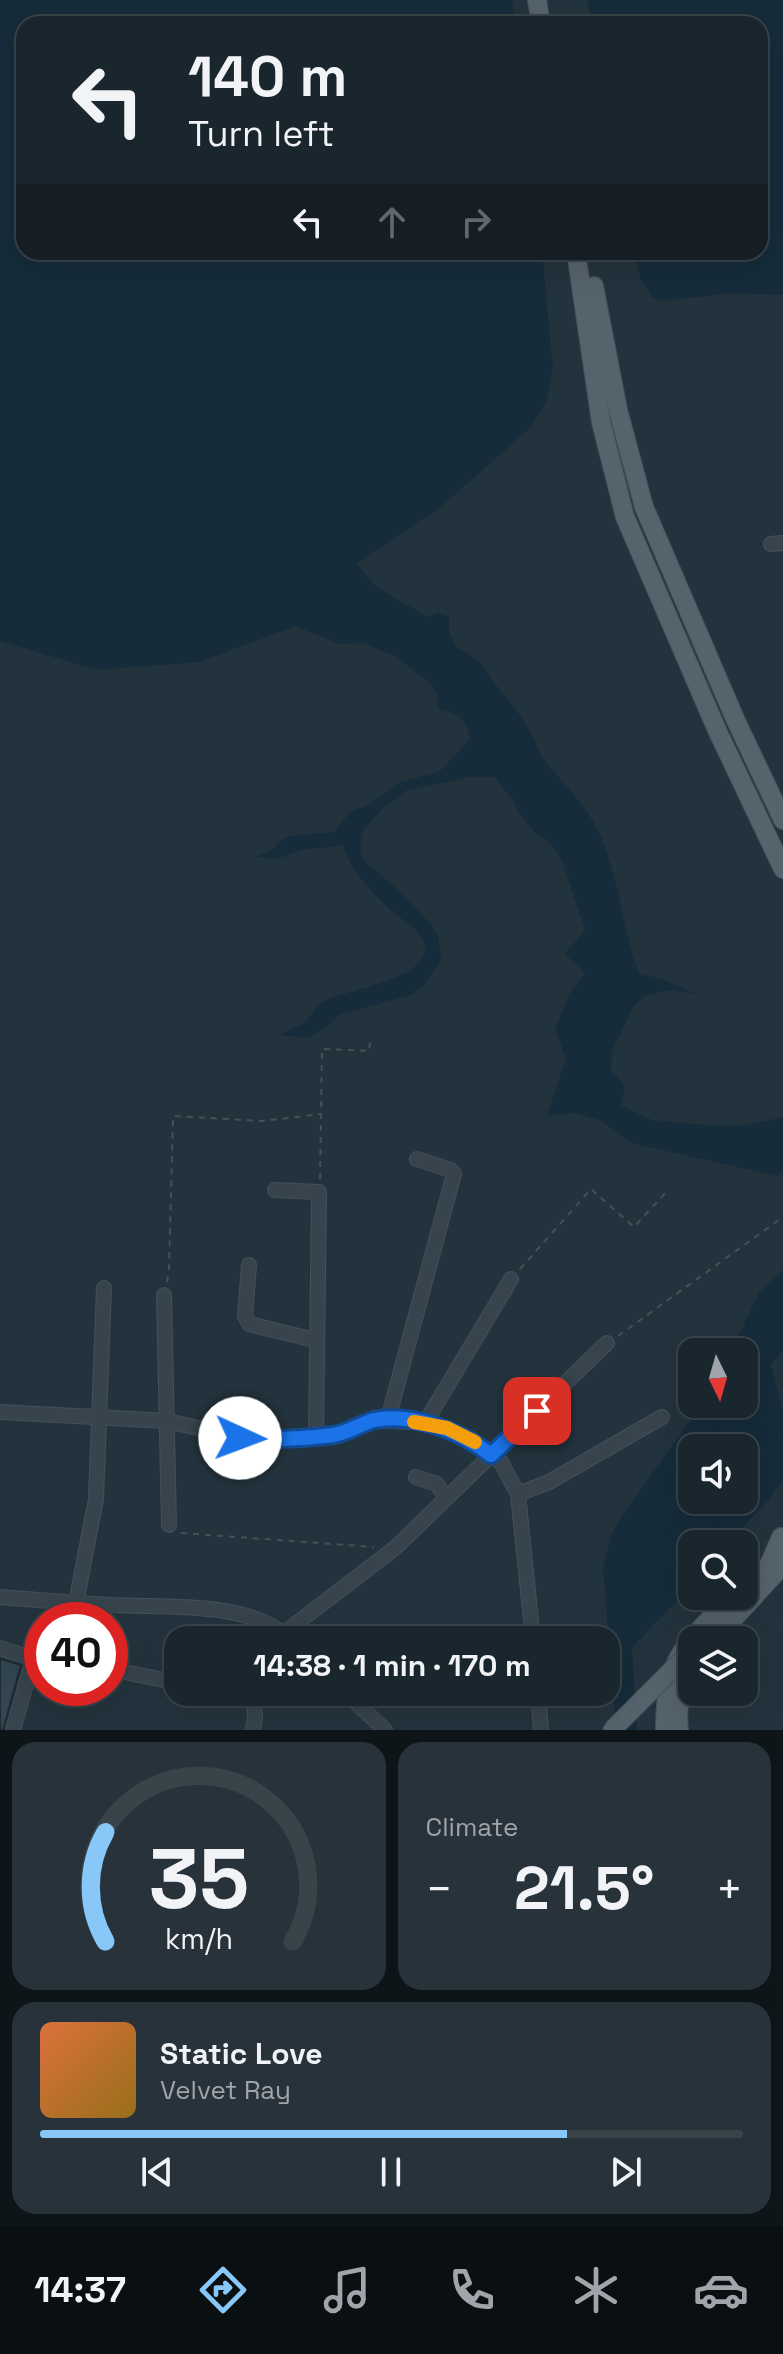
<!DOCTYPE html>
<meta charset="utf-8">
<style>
body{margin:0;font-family:"Space Grotesk",sans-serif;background:#27323a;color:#f1f3f6;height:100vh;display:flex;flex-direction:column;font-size:30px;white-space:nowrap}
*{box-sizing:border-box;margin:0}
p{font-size:26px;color:#9fa5aa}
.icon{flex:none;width:44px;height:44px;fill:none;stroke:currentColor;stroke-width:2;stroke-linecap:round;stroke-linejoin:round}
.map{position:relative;height:1730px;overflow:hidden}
.sheet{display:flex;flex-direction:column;gap:12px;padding:12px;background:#0e1519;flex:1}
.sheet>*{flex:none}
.hud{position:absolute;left:16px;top:16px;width:752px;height:244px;border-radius:24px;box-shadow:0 8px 32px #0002,0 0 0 2px #38434a;background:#1a262e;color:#f1f3f6;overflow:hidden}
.needle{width:52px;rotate:175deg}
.buttons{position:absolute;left:678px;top:1338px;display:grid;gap:16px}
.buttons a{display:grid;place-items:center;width:80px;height:80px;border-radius:16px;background:#1a262e;box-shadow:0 8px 32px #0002,0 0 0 2px #38434a;font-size:40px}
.speed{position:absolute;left:24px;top:1602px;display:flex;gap:16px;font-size:40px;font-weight:700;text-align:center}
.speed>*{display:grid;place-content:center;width:104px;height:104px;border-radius:50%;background:#1a262e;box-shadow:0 8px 32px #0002,0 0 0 2px #38434a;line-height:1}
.speed .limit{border:12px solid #d22;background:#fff;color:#111}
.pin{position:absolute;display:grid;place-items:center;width:68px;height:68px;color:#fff;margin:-34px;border-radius:16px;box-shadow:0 4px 12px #0006}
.me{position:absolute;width:88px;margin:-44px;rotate:92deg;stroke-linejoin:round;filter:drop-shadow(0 0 6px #0008)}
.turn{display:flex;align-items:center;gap:28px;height:168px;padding:0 40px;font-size:36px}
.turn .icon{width:104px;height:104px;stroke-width:2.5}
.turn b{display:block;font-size:56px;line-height:68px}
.lanes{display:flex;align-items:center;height:76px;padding:0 40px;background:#0003;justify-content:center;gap:40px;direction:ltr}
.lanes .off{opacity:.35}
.big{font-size:60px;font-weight:800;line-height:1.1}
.sheet .tile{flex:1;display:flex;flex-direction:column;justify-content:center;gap:12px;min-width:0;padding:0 28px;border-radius:24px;background:#27323a}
.sheet .dial{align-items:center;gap:0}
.dial svg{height:208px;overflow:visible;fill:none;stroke:#38434a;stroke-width:7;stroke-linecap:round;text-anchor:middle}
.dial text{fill:#f1f3f6;stroke:none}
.song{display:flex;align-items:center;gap:24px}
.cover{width:96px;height:96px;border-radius:12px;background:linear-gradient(135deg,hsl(20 70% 55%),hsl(40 70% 35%))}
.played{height:8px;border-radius:4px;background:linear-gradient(90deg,#87c8f9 75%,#38434a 75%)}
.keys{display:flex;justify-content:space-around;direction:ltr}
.heat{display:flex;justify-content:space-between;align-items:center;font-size:44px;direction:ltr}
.sheet .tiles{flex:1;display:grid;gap:12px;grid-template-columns:1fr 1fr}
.tile:last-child{grid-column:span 2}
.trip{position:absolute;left:164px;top:1626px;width:456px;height:80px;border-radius:24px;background:#1a262e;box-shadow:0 8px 32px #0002,0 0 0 2px #38434a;font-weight:800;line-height:80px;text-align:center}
.menu{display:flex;height:128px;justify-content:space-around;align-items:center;background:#0a0f12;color:#9fa5aa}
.menu .icon{width:56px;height:56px}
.menu .active{color:#87c8f9}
.menu b{font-size:36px;color:#f1f3f6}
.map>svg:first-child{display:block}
.water{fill:#162c3a;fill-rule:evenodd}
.building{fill:#324551;stroke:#1e2b34;stroke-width:2}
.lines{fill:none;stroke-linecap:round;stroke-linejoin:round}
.minor-casing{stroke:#435059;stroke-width:16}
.major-casing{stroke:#435059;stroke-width:20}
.path{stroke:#3e5653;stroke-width:2;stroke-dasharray:6 6;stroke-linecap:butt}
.minor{stroke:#37444d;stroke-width:14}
.major{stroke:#55636d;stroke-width:18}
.major-bridge-casing{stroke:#435059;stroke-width:20;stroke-linecap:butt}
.major-bridge{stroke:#55636d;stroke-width:18}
.route-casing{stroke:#114b97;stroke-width:20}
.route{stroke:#1a73e8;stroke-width:14}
.slow{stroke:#f59e0b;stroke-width:14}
</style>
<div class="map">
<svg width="783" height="1730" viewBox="0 0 783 1730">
<rect width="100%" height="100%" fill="#23333d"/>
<path class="water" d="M 0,0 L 512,0 L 515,24 L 24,24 L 24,252 L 542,252 L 553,368 L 547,401 L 532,426 L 440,508 L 356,564 L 378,588 L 428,617 L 438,613 L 449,616 L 449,632 L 457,648 C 483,659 484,670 500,690 C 512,704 523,718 532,735 C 537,742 537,750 542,757 C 564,785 590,808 603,842 C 620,883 623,930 639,973 L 664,980 L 696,994 L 669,990 L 645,996 L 633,1007 L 612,1052 L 611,1070 L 625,1086 L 621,1106 L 652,1120 L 718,1126 L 747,1125 L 783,1117 L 783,1171 L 777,1176 L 631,1143 L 602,1121 L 576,1113 L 547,1116 L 566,1059 L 555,1029 L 569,994 L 585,973 L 565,954 L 585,930 L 562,860 L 550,843 L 536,834 L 518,812 L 513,800 L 494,777 L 471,777 L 407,790 L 384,807 L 362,832 L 360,852 L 364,861 L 402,893 L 433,927 L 438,936 L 441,960 L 423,986 L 411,995 L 339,1015 L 326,1028 L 308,1038 L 278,1035 C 287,1031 298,1027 306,1021 C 314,1014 316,1005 327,1000 C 351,988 459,975 414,928 C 408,922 400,918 394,913 C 372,892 352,874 343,845 L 303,850 L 276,859 L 255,857 L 274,849 L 282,839 L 290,836 L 334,832 L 351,811 L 367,806 L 398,783 L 440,771 L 470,739 C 468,720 457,712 438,709 L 438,697 L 433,686 L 395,656 L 363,643 L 339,644 L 295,626 L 199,662 L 97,670 L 0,641 Z
M 587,0 L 783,0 L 783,295 L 728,293 L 665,301 L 653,298 L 641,280 L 635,252 L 760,252 L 760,24 L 593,24 Z
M 783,1269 L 783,1350 L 771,1365 L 783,1413 L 783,1480 L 768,1501 L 727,1544 L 692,1544 L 692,1586 L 632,1647 L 637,1730 L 616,1730 L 603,1568 L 611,1536 L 621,1517 L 702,1404 L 744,1404 L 744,1352 L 731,1352 L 759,1293 ZM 692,1448 L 744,1448 L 744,1500 L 692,1500 Z"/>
<path class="building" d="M 0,1659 L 21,1665 L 3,1730 L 0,1730 Z"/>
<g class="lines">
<defs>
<path id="minor" d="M 771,544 L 783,543
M 275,1190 L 319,1192 L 316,1436
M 249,1265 L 245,1316 L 249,1324 L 315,1340
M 164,1295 L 169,1525
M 0,1412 L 168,1421 L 240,1438 L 267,1440 L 334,1435 L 376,1420 L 425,1423 L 447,1428 L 473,1440 L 501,1462 L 518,1494 L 533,1640
M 388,1419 L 454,1174 L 451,1170 L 417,1159
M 425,1423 L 511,1279
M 416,1477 L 437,1484 L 446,1498
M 518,1494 L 549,1482 L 662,1417
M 0,1597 C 37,1600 74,1603 111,1605 C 163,1608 249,1600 288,1638
M 76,1603 L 96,1499 L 104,1288
M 284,1633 L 395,1548 L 607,1343
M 0,1648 L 37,1660
M 110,1669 L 178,1683
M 224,1692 C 252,1698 259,1699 253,1730
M 345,1692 L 385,1730
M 538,1692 L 541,1730
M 13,1730 L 30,1670 L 37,1660 L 42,1658"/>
<path id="major" d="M 537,0 L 541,24
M 576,252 L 601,422 L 625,517 L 717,730 L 783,869
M 594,286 L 618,410 L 644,507 L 736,721 L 783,820
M 757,1578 L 769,1565 L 781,1537
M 714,1640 L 783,1565
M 665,1730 C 665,1655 684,1649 730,1596
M 679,1730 C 677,1709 678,1693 692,1676"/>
</defs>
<use href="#minor" class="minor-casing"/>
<use href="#major" class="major-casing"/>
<path class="path" d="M 320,1179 L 322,1049 L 369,1051 L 370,1043
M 520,1269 L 591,1189 L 634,1227 L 669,1189
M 167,1282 L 169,1270 L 173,1116 L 263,1121 L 321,1114
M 618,1336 L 783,1217
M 181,1533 L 374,1547"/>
<use href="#minor" class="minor"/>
<use href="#major" class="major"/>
<defs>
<path id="major-bridge" d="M 612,1730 L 692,1650"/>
</defs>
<use href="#major-bridge" class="major-bridge-casing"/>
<use href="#major-bridge" class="major-bridge"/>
</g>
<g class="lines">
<defs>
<path id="route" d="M 240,1438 C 271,1440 302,1439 333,1435 C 348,1433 360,1424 374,1420 C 413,1412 462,1432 491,1455 L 537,1411"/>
</defs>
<use href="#route" class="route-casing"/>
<use href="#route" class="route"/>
<path class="slow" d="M 414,1422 L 447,1428 L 475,1442"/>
</g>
</svg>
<div class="buttons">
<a><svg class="needle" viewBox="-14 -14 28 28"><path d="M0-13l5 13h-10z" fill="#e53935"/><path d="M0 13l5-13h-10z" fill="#9fa5aa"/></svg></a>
<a><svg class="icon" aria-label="sound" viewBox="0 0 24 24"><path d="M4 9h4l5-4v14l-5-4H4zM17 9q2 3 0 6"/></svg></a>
<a><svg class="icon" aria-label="search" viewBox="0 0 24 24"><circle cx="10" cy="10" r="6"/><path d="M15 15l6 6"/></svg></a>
<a><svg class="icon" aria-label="layers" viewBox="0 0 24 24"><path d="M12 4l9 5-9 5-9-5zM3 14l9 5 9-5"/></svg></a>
</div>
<div class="speed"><div class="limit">40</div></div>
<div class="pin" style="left:537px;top:1411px;background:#d93025"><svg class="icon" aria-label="arrive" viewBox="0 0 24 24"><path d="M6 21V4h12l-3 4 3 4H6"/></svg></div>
<svg class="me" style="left:240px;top:1438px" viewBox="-20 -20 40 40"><circle r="19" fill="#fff"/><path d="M0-13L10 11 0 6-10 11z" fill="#1a73e8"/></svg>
<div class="trip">14:38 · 1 min · 170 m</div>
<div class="hud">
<div class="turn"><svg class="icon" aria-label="left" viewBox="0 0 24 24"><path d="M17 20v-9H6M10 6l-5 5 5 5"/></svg><div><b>140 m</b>Turn left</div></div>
<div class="lanes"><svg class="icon" aria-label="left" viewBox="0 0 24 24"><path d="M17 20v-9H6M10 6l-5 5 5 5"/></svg><svg class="icon off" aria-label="ahead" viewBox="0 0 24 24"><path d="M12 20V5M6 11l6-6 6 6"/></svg><svg class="icon off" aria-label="right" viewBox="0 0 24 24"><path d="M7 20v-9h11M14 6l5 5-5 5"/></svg></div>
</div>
</div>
<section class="sheet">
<div class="tiles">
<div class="tile dial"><svg viewBox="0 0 100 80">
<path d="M14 69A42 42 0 1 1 86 69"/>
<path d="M14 69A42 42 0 0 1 14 27" stroke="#87c8f9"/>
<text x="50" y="56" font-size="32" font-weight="700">35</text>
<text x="50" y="72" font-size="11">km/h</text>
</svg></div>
<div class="tile"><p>Climate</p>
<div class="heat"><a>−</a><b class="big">21.5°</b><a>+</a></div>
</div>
<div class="tile">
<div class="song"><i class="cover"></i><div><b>Static Love</b><p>Velvet Ray</p></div></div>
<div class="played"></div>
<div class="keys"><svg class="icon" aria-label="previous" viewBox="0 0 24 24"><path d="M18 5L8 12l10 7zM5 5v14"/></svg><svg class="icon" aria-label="pause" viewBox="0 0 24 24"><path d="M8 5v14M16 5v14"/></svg><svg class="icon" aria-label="next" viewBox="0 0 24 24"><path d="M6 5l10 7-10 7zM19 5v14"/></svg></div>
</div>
</div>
</section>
<nav class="menu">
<b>14:37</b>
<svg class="icon active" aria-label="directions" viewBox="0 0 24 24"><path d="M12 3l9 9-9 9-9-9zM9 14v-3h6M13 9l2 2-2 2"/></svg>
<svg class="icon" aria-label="music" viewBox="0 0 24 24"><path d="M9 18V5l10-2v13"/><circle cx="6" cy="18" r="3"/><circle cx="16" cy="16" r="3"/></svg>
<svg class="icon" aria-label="phone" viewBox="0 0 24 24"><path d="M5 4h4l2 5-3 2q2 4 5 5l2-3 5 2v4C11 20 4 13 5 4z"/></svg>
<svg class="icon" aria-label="climate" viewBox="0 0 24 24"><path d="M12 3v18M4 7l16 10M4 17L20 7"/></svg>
<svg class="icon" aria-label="car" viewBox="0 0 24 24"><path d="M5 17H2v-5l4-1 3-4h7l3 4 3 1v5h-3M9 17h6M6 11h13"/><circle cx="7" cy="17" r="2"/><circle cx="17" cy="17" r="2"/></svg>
</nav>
